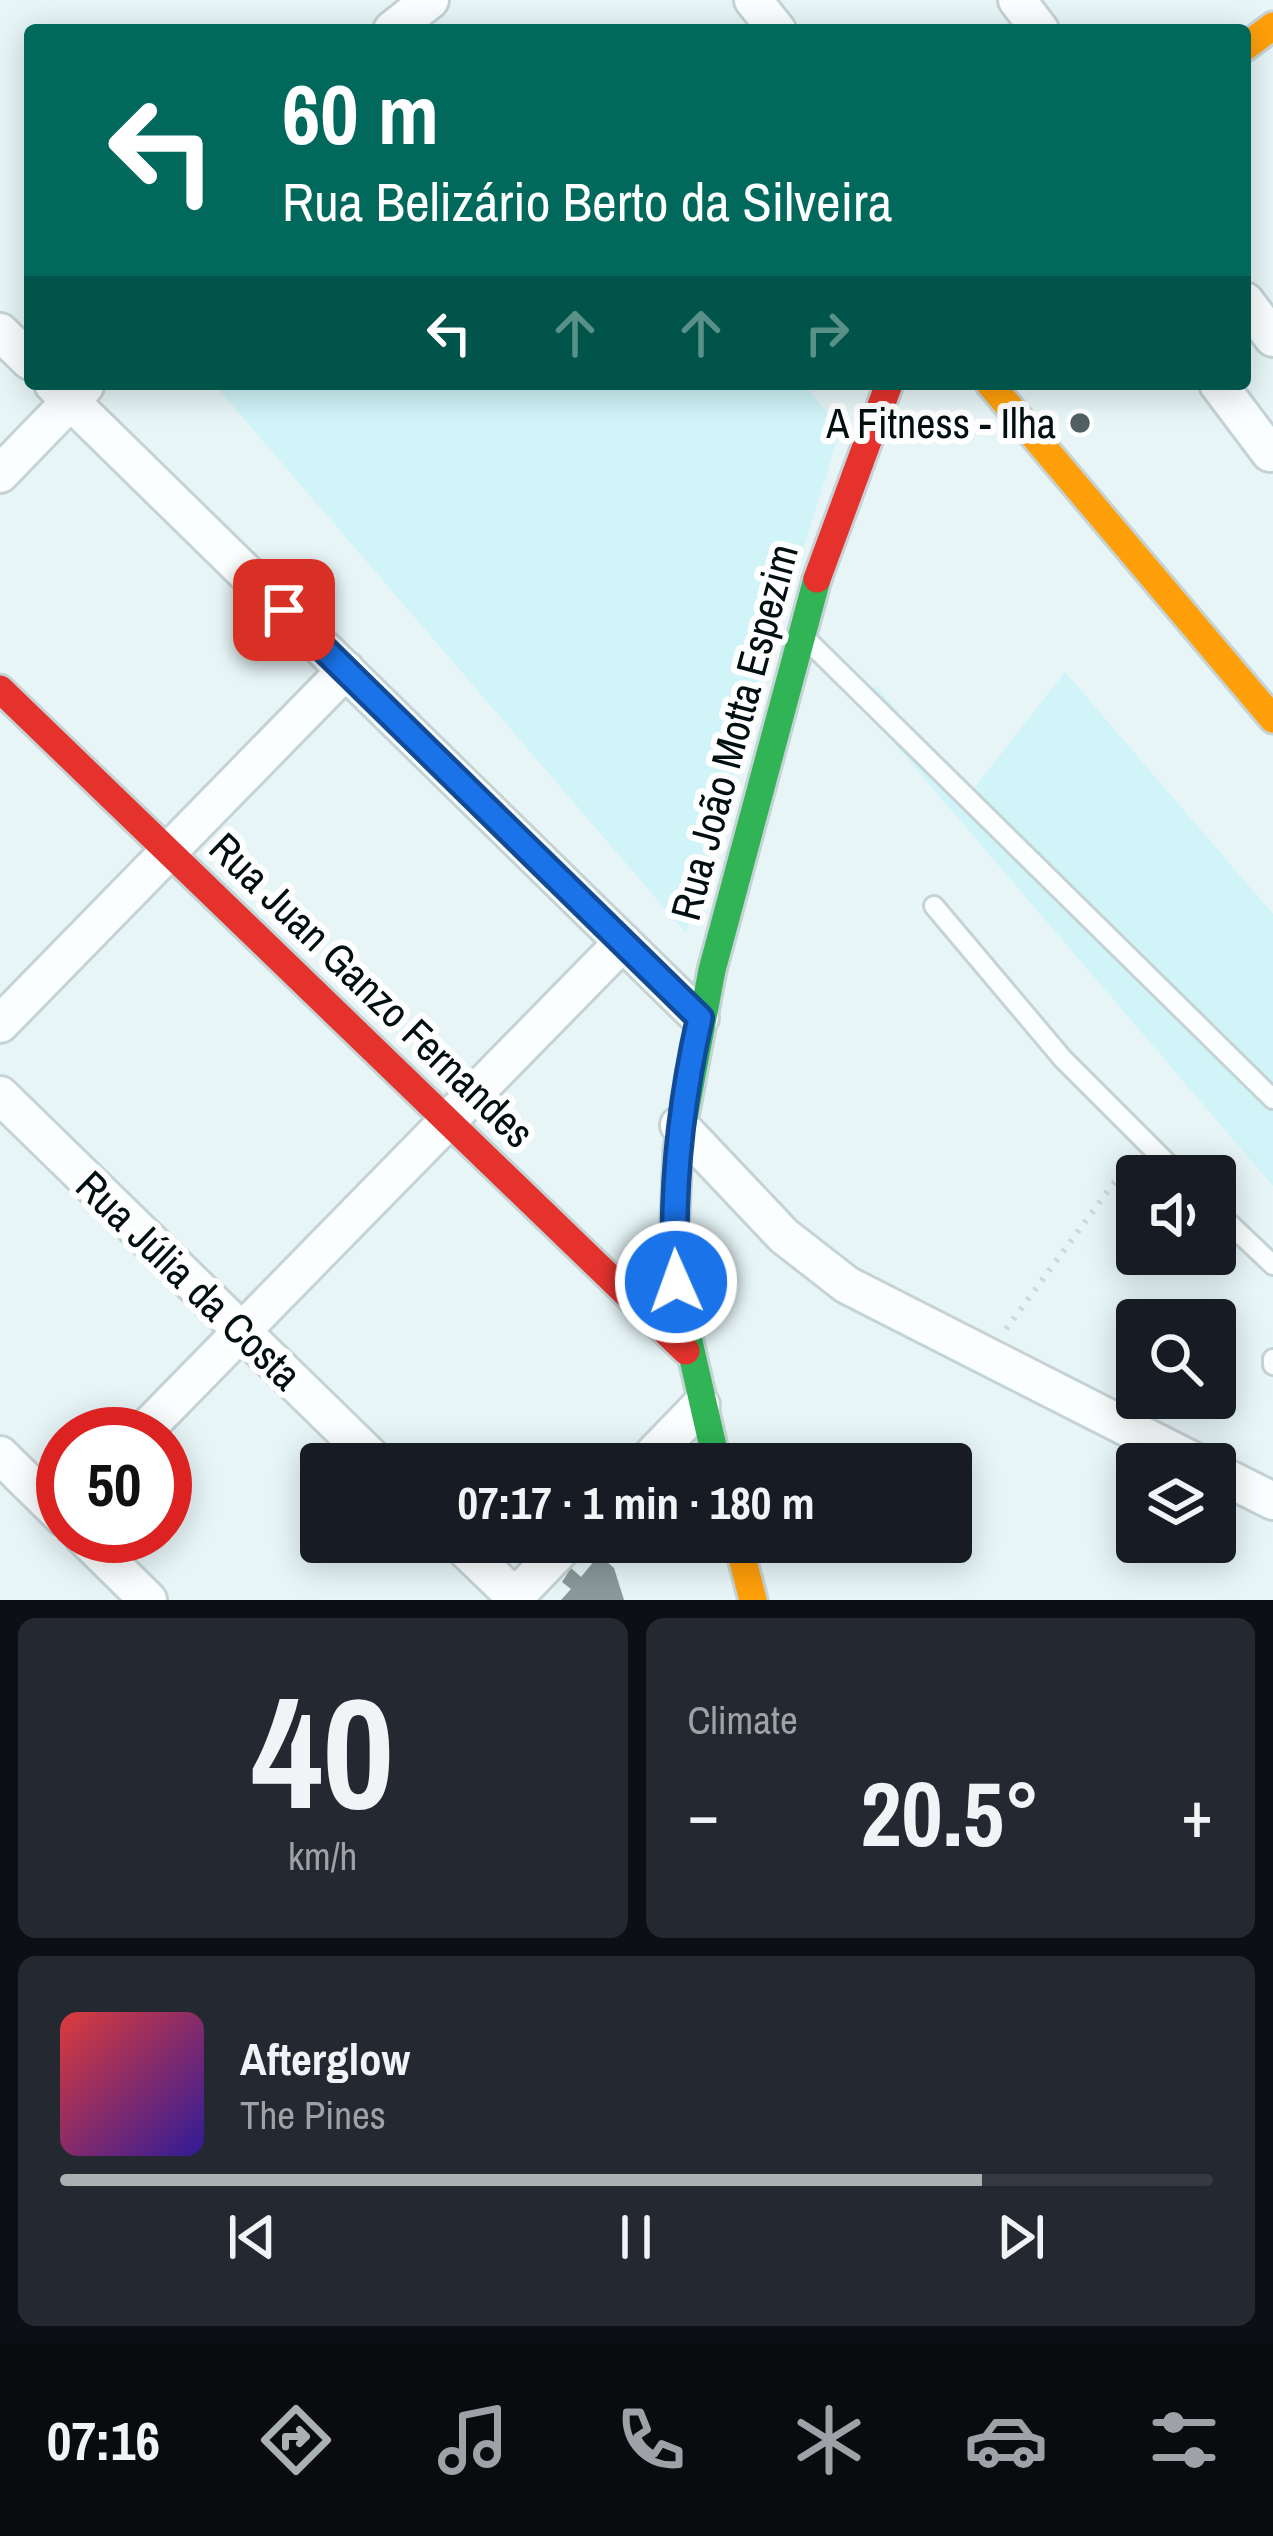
<!DOCTYPE html>
<meta charset="utf-8">
<style>
body{margin:0;font-family:"Archivo Narrow",sans-serif;background:#242831;color:#f1f3f6;height:100vh;display:flex;flex-direction:column;font-size:45px;white-space:nowrap}
*{box-sizing:border-box;margin:0}
p{font-size:39px;color:#9ea1a6}
.icon{flex:none;width:66px;height:66px;fill:none;stroke:currentColor;stroke-width:2;stroke-linecap:round;stroke-linejoin:round}
.map{position:relative;height:1600px;overflow:hidden}
.side{display:flex;flex-direction:column;gap:18px;padding:18px;background:#0d0f14;flex:1}
.side>*{flex:none}
.banner{position:absolute;left:24px;top:24px;width:1227px;height:366px;border-radius:12px;box-shadow:0 6px 30px #0003;background:#00695c;color:#fff;overflow:hidden}
.controls{position:absolute;left:1116px;top:1155px;display:grid;gap:24px}
.controls a{display:grid;place-items:center;width:120px;height:120px;border-radius:12px;background:#171b24;box-shadow:0 6px 30px #0003;font-size:60px}
.speed{position:absolute;left:36px;top:1407px;display:flex;gap:24px;font-size:60px;font-weight:700;text-align:center}
.speed>*{display:grid;place-content:center;width:156px;height:156px;border-radius:50%;background:#171b24;box-shadow:0 6px 30px #0003;line-height:1}
.speed .limit{border:18px solid #d22;background:#fff;color:#111}
.pin{position:absolute;display:grid;place-items:center;width:102px;height:102px;color:#fff;margin:-51px;border-radius:24px;box-shadow:0 6px 18px #0006}
.me{position:absolute;width:132px;margin:-66px;rotate:358deg;stroke-linejoin:round;filter:drop-shadow(0 0 9px #0008)}
.turn{display:flex;align-items:center;gap:42px;height:252px;padding:0 60px;font-size:54px}
.turn .icon{width:156px;height:156px;stroke-width:2.5}
.turn b{display:block;font-size:84px;line-height:102px}
.lanes{display:flex;align-items:center;height:114px;padding:0 60px;background:#0003;justify-content:center;gap:60px;direction:ltr}
.lanes .off{opacity:.35}
.big{font-size:90px;font-weight:800;line-height:1.1}
.side .card{flex:1;display:flex;flex-direction:column;justify-content:center;gap:18px;min-width:0;padding:0 42px;border-radius:18px;background:#242831}
.side .dial{align-items:center;gap:0}
.dial b{font-size:156px;line-height:1}
.song{display:flex;align-items:center;gap:36px}
.cover{width:144px;height:144px;border-radius:18px;background:linear-gradient(135deg,hsl(0 70% 55%),hsl(250 70% 35%))}
.played{height:12px;border-radius:6px;background:linear-gradient(90deg,#a9b1b3 80%,#363941 80%)}
.keys{display:flex;justify-content:space-around;direction:ltr}
.heat{display:flex;justify-content:space-between;align-items:center;font-size:66px;direction:ltr}
.side .tiles{flex:1;display:grid;gap:18px;grid-template-columns:1fr 1fr}
.card:last-child{grid-column:span 2}
.trip{position:absolute;left:300px;top:1443px;width:672px;height:120px;border-radius:12px;background:#171b24;box-shadow:0 6px 30px #0003;font-weight:800;line-height:120px;text-align:center}
.menu{display:flex;height:192px;justify-content:space-around;align-items:center;background:#090b0e;color:#9ea1a6}
.menu .icon{width:84px;height:84px}
.menu .active{color:#a9b1b3}
.menu b{font-size:54px;color:#f1f3f6}
.map>svg:first-child{display:block}
.built{fill:#d0f4f8}
.building{fill:#8b999b}
.lines{fill:none;stroke-linecap:round;stroke-linejoin:round}
.lane-casing{stroke:#c5d3d5;stroke-width:24}
.street-casing{stroke:#c5d3d5;stroke-width:42}
.fast-casing{stroke:#c5d3d5;stroke-width:33}
.slow-casing{stroke:#c5d3d5;stroke-width:33}
.jam-casing{stroke:#c5d3d5;stroke-width:33}
.path{stroke:#d1d6d6;stroke-width:6;stroke-dasharray:3 9;stroke-linecap:butt}
.lane{stroke:#fbfefe;stroke-width:18}
.street{stroke:#fbfefe;stroke-width:36}
.fast{stroke:#30b455;stroke-width:27}
.slow{stroke:#ff9f0a;stroke-width:27}
.jam{stroke:#e5322d;stroke-width:27}
.route-casing{stroke:#114b97;stroke-width:30}
.route{stroke:#1a73e8;stroke-width:21}
.poi-dot{fill:#526062;stroke:#fff;stroke-width:4.5}
.labels{text-anchor:middle;stroke-width:12;stroke-linejoin:round;paint-order:stroke}
.poi-label{font-size:42px;fill:#020f11;stroke:#fff;text-anchor:end}
.street-label{font-size:42px;fill:#020f11;stroke:#fff}
</style>
<div class="map">
<svg width="1273" height="1600" viewBox="0 0 1273 1600">
<rect width="100%" height="100%" fill="#e7f5f7"/>
<path class="built" d="M 214,384 L 803,384 L 841,427 L 686,933 Z
M 1065,672 L 1273,914 L 1273,1186 L 858,701 L 876,686 L 968,796 Z"/>
<path class="building" d="M 599,1555 L 614,1568 L 624,1600 L 561,1600 L 571,1589 L 562,1582 L 571,1568 L 581,1577 Z"/>
<g class="lines">
<defs>
<path id="lane" d="M 805,638 L 1273,1099
M 934,906 L 1063,1059 L 1180,1176
M 1215,1210 L 1273,1265
M 1273,1359 L 1273,1365"/>
<path id="street" d="M 753,0 L 777,30
M 1017,0 L 1040,30
M 392,30 L 430,0
M 1245,301 L 1273,338
M 0,332 L 30,361
M 53,384 L 700,1018
M 1218,384 L 1270,453
M 0,474 L 85,386
M 0,1024 L 346,670
M 0,1095 L 378,1464
M 679,1125 L 784,1236 L 847,1285 L 1199,1464
M 141,1434 L 623,942
M 0,1455 L 63,1517
M 644,1464 L 701,1405
M 1215,1472 L 1273,1501
M 83,1536 L 148,1600
M 458,1542 L 518,1600
M 512,1600 L 568,1542"/>
<path id="fast" d="M 717,1464 L 679,1298 L 674,1240 L 678,1149 L 712,970 L 817,579"/>
<path id="slow" d="M 1245,47 L 1273,26
M 990,384 L 1273,719
M 738,1542 L 753,1600"/>
<path id="jam" d="M 817,579 L 889,384
M 0,689 L 686,1351"/>
</defs>
<use href="#lane" class="lane-casing"/>
<use href="#street" class="street-casing"/>
<use href="#fast" class="fast-casing"/>
<use href="#slow" class="slow-casing"/>
<use href="#jam" class="jam-casing"/>
<path class="path" d="M 1006,1329 L 1130,1161"/>
<use href="#lane" class="lane"/>
<use href="#street" class="street"/>
<use href="#fast" class="fast"/>
<use href="#slow" class="slow"/>
<use href="#jam" class="jam"/>
</g>
<g class="lines">
<defs>
<path id="route" d="M 284,610 L 700,1018 C 680,1106 671,1191 676,1282"/>
</defs>
<use href="#route" class="route-casing"/>
<use href="#route" class="route"/>
</g>
<circle class="poi-dot" cx="1080" cy="423" r="12"/>
<g class="labels">
<g class="poi-label">
<text x="1056" y="438">A Fitness - Ilha</text>
</g>
<g class="street-label">
<text transform="translate(734 732) rotate(-75)" y="15">Rua João Motta Espezim</text>
<text transform="translate(372 990) rotate(44)" y="15">Rua Juan Ganzo Fernandes</text>
<text transform="translate(189 1280) rotate(44)" y="15">Rua Júlia da Costa</text>
</g>
</g>
</svg>
<div class="controls">
<a><svg class="icon" aria-label="sound" viewBox="0 0 24 24"><path d="M4 9h4l5-4v14l-5-4H4zM17 9q2 3 0 6"/></svg></a>
<a><svg class="icon" aria-label="search" viewBox="0 0 24 24"><circle cx="10" cy="10" r="6"/><path d="M15 15l6 6"/></svg></a>
<a><svg class="icon" aria-label="layers" viewBox="0 0 24 24"><path d="M12 4l9 5-9 5-9-5zM3 14l9 5 9-5"/></svg></a>
</div>
<div class="speed"><div class="limit">50</div></div>
<div class="pin" style="left:284px;top:610px;background:#d93025"><svg class="icon" aria-label="arrive" viewBox="0 0 24 24"><path d="M6 21V4h12l-3 4 3 4H6"/></svg></div>
<svg class="me" style="left:676px;top:1282px" viewBox="-20 -20 40 40"><circle r="17" fill="#1a73e8" stroke="#fff" stroke-width="3"/><path d="M0-11L8 9 0 5-8 9z" fill="#fff"/></svg>
<div class="trip">07:17 · 1 min · 180 m</div>
<div class="banner">
<div class="turn"><svg class="icon" aria-label="left" viewBox="0 0 24 24"><path d="M17 20v-9H6M10 6l-5 5 5 5"/></svg><div><b>60 m</b>Rua Belizário Berto da Silveira</div></div>
<div class="lanes"><svg class="icon" aria-label="left" viewBox="0 0 24 24"><path d="M17 20v-9H6M10 6l-5 5 5 5"/></svg><svg class="icon off" aria-label="ahead" viewBox="0 0 24 24"><path d="M12 20V5M6 11l6-6 6 6"/></svg><svg class="icon off" aria-label="ahead" viewBox="0 0 24 24"><path d="M12 20V5M6 11l6-6 6 6"/></svg><svg class="icon off" aria-label="right" viewBox="0 0 24 24"><path d="M7 20v-9h11M14 6l5 5-5 5"/></svg></div>
</div>
</div>
<section class="side">
<div class="tiles">
<div class="card dial"><b>40</b><p>km/h</p></div>
<div class="card"><p>Climate</p>
<div class="heat"><a>−</a><b class="big">20.5°</b><a>+</a></div>
</div>
<div class="card">
<div class="song"><i class="cover"></i><div><b>Afterglow</b><p>The Pines</p></div></div>
<div class="played"></div>
<div class="keys"><svg class="icon" aria-label="previous" viewBox="0 0 24 24"><path d="M18 5L8 12l10 7zM5 5v14"/></svg><svg class="icon" aria-label="pause" viewBox="0 0 24 24"><path d="M8 5v14M16 5v14"/></svg><svg class="icon" aria-label="next" viewBox="0 0 24 24"><path d="M6 5l10 7-10 7zM19 5v14"/></svg></div>
</div>
</div>
</section>
<nav class="menu">
<b>07:16</b>
<svg class="icon active" aria-label="directions" viewBox="0 0 24 24"><path d="M12 3l9 9-9 9-9-9zM9 14v-3h6M13 9l2 2-2 2"/></svg>
<svg class="icon" aria-label="music" viewBox="0 0 24 24"><path d="M9 18V5l10-2v13"/><circle cx="6" cy="18" r="3"/><circle cx="16" cy="16" r="3"/></svg>
<svg class="icon" aria-label="phone" viewBox="0 0 24 24"><path d="M5 4h4l2 5-3 2q2 4 5 5l2-3 5 2v4C11 20 4 13 5 4z"/></svg>
<svg class="icon" aria-label="climate" viewBox="0 0 24 24"><path d="M12 3v18M4 7l16 10M4 17L20 7"/></svg>
<svg class="icon" aria-label="car" viewBox="0 0 24 24"><path d="M5 17H2v-5l4-1 3-4h7l3 4 3 1v5h-3M9 17h6M6 11h13"/><circle cx="7" cy="17" r="2"/><circle cx="17" cy="17" r="2"/></svg>
<svg class="icon" aria-label="filters" viewBox="0 0 24 24"><path d="M4 7h16M4 17h16"/><circle cx="9" cy="7" r="2"/><circle cx="15" cy="17" r="2"/></svg>
</nav>
